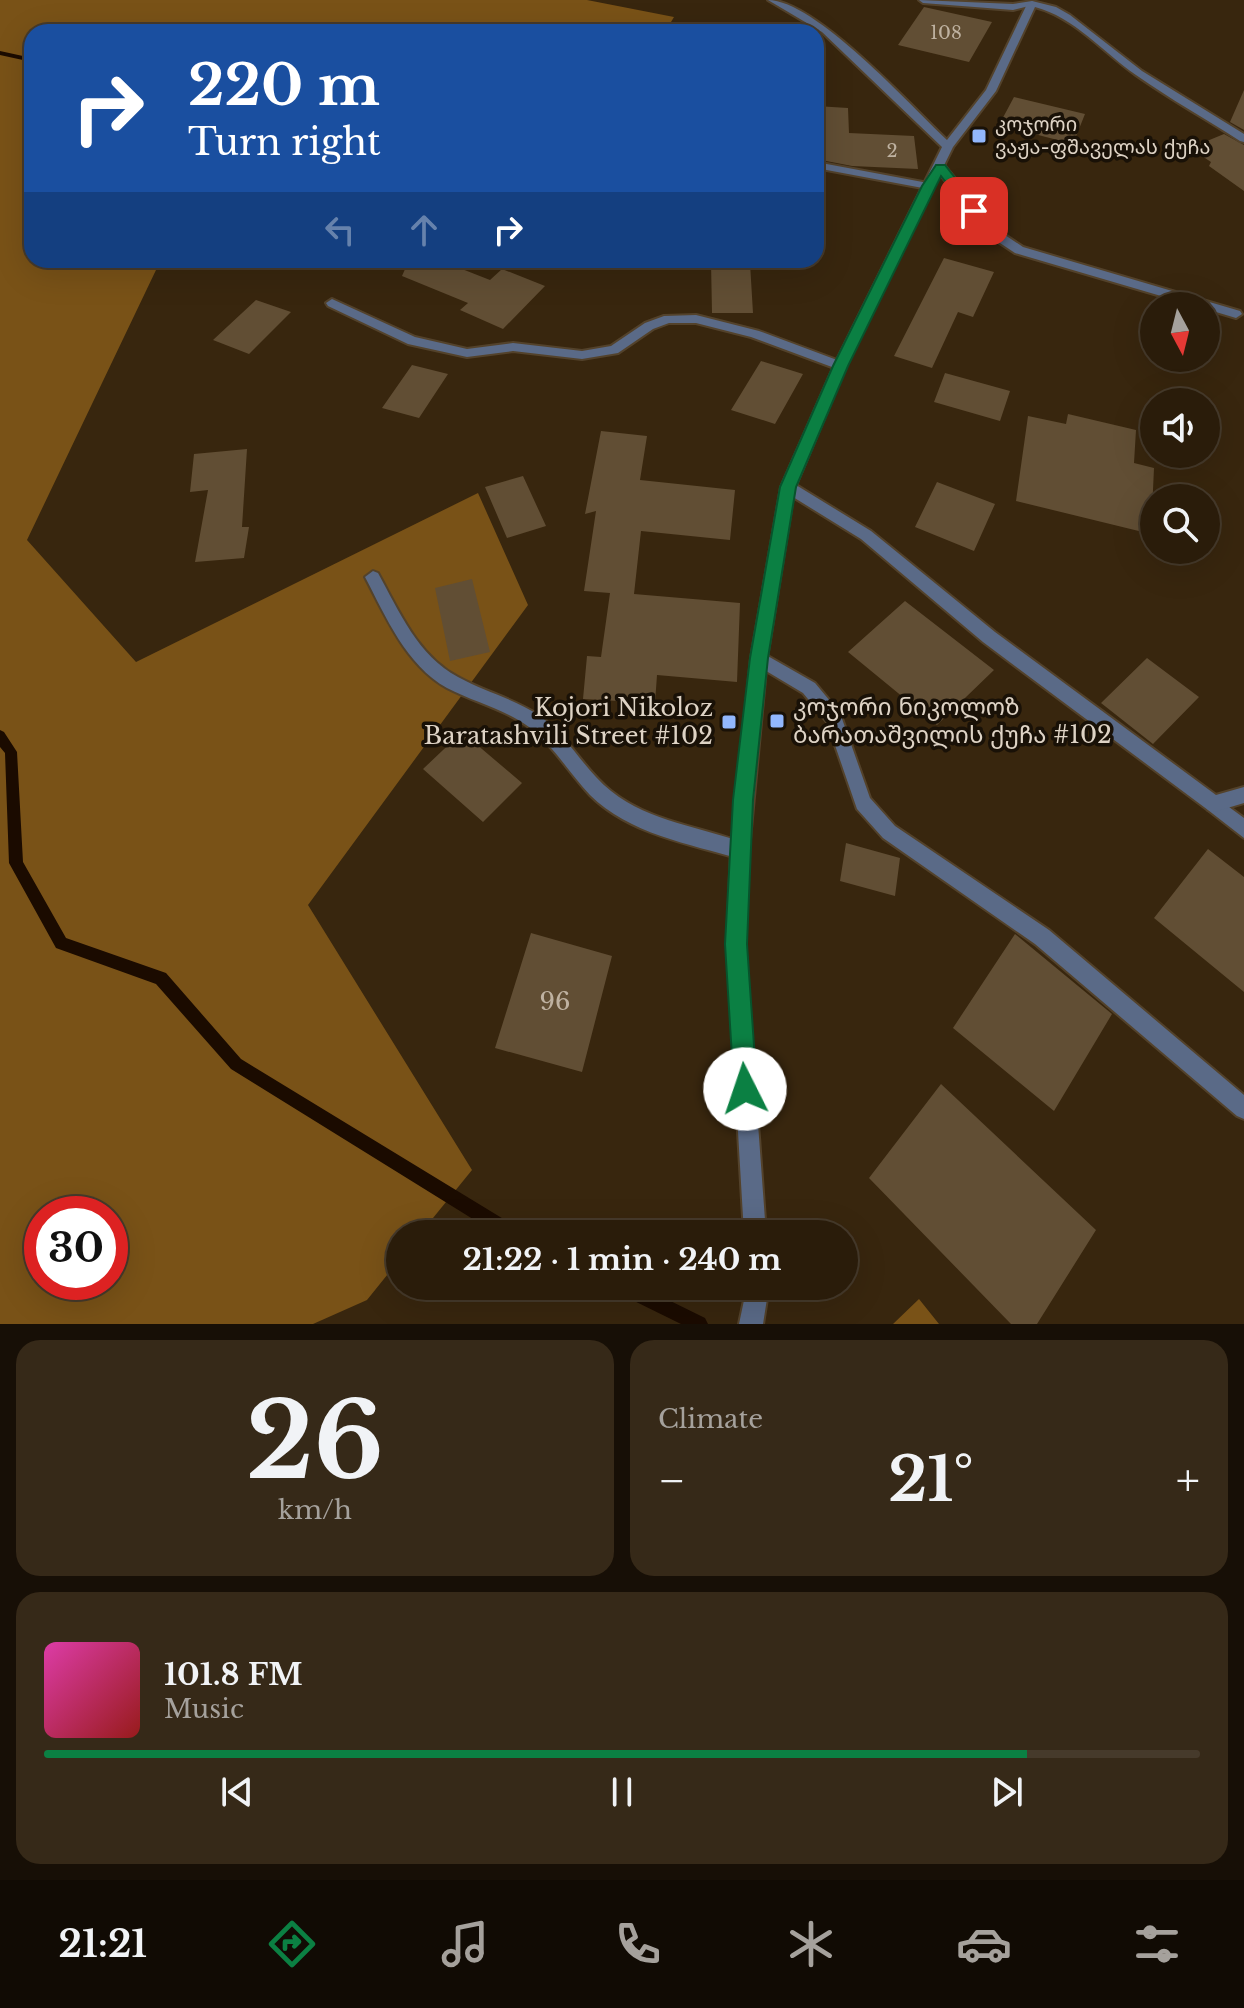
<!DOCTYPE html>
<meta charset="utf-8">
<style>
body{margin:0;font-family:"Libre Baskerville","Noto Sans Georgian",serif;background:#362918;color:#f1f3f6;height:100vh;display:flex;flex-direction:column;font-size:30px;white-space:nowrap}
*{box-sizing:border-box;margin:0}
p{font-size:26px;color:#a5a19c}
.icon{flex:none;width:44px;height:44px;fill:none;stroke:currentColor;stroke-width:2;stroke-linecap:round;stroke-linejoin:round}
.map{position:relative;height:1324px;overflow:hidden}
.details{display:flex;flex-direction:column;gap:16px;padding:16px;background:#170f06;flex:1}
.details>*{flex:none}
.hud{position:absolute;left:24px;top:24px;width:800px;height:244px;border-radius:24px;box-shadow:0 8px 32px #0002,0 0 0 2px #463a2b;background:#1a4fa0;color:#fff;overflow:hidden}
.needle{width:52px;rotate:173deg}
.buttons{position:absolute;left:1140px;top:292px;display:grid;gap:16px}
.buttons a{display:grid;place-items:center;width:80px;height:80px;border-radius:50%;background:#2a1c0a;box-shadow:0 8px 32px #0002,0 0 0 2px #463a2b;font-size:40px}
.speed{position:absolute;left:24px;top:1196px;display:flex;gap:16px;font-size:40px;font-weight:700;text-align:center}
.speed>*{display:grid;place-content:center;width:104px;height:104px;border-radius:50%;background:#2a1c0a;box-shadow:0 8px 32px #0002,0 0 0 2px #463a2b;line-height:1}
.speed .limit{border:12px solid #d22;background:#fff;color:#111}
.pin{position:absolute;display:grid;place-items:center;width:68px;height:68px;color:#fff;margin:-34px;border-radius:16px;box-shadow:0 4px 12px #0006}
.me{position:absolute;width:88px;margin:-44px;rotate:356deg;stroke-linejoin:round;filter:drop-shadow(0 0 6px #0008)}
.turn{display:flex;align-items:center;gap:28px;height:168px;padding:0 32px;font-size:36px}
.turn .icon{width:104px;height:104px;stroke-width:2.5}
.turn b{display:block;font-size:56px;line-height:68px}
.lanes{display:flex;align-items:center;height:76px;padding:0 32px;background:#0003;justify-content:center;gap:40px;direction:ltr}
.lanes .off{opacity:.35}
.big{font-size:60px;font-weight:800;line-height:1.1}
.details .tile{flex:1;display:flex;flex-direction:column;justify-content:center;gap:12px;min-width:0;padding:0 28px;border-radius:24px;background:#362918}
.details .dial{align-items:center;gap:0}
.dial b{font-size:104px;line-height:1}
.song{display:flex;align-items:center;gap:24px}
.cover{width:96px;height:96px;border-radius:12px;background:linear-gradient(135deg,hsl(320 70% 55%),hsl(0 70% 35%))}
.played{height:8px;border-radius:4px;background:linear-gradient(90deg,#0b8043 85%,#463a2b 85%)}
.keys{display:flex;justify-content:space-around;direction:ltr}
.heat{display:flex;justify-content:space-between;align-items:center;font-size:44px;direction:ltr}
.details .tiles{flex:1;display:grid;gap:16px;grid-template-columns:1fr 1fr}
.tile:last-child{grid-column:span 2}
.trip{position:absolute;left:386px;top:1220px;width:472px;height:80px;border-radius:40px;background:#2a1c0a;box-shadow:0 8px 32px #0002,0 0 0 2px #463a2b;font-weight:800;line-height:80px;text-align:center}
.tabs{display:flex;height:128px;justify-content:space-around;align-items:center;background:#110b04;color:#a5a19c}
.tabs .icon{width:56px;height:56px}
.tabs .active{color:#0b8043}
.tabs b{font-size:36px;color:#f1f3f6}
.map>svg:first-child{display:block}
.forest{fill:#795217;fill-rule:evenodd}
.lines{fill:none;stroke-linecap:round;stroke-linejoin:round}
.stream{fill:#1b0b00;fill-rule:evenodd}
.building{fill:#614e34}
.lane-casing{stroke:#53422b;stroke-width:4}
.street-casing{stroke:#53422b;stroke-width:4}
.lane{fill:#5a6a87;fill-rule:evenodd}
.street{fill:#5a6a87;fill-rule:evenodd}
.route{fill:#0b8043;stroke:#07532c;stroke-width:2}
.poi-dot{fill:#92b7fd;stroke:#191107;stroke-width:3}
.labels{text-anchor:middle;stroke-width:7;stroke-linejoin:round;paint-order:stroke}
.far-number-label{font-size:18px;fill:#bfb2a1}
.far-poi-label{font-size:20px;fill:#ded3c5;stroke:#191107;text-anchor:start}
.poi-label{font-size:24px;fill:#ded3c5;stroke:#191107;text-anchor:start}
.near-number-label{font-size:24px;fill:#bfb2a1}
</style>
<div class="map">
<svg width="1244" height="1324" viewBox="0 0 1244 1324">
<rect width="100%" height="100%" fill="#38260e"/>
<path class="forest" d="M 0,0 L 587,0 L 674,17 L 665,32 L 32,32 L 32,260 L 175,260 L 156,270 L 27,540 L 136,662 L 478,493 L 528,605 L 308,905 L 472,1170 L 420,1234 L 400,1234 L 400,1259 L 367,1300 L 313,1324 L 0,1324 ZM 42,1214 L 110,1214 L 110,1282 L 42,1282 Z
M 919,1299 L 939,1324 L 893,1324 Z"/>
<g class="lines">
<path class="stream" d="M 0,51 L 32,58 L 32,62 L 0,55 Z
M 0,730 L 4,732 L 17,752 L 23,862 L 66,938 L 166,973 L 241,1059 L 518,1228 L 520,1234 L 497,1234 L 231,1069 L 156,984 L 56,948 L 9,863 L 5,753 L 0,747 Z
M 614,1286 L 640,1286 L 705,1318 L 708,1324 L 681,1324 L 616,1292 Z"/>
</g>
<path class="building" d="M 924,7 L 992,22 L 969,62 L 898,45 Z
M 1244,90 L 1244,130 L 1230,122 Z
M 1014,97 L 1085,114 L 1073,144 L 999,125 Z
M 816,106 L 848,108 L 849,133 L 914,136 L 918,169 L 852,166 L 816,159 Z
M 1224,134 L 1244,145 L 1244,191 L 1209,166 L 1211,162 L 1190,148 Z
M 944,258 L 994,272 L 973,317 L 958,312 L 932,368 L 894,356 Z
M 409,260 L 439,260 L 490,280 L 502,269 L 545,286 L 503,329 L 460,310 L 468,303 L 402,276 Z
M 711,262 L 750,263 L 753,313 L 712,313 Z
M 256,300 L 291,312 L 249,354 L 213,340 Z
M 761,361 L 803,374 L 775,424 L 731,410 Z
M 412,365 L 448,374 L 419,418 L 382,408 Z
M 945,373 L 1010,391 L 1000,421 L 934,402 Z
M 1068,414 L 1136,430 L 1134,463 L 1154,468 L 1151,534 L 1016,501 L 1028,416 L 1066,424 Z
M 601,431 L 647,436 L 640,480 L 735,490 L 730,540 L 641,531 L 634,594 L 740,603 L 737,682 L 657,675 L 655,703 L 583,699 L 587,656 L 601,657 L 610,593 L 584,591 L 596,511 L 585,514 Z
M 247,449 L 242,527 L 249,527 L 244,558 L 195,562 L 208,490 L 190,492 L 194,454 Z
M 523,476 L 546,526 L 507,538 L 485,487 Z
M 937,482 L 995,504 L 974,551 L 915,527 Z
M 472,579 L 490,652 L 450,661 L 435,588 Z
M 905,601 L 994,670 L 937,725 L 848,652 Z
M 1147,658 L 1199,697 L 1153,744 L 1101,703 Z
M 462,732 L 522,783 L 483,822 L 423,769 Z
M 846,843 L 900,858 L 895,896 L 840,881 Z
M 1208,849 L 1244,877 L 1244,992 L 1154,918 Z
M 531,933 L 612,956 L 582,1072 L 495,1048 Z
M 1015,934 L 1112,1014 L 1054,1111 L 953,1028 Z
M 941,1084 L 1096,1230 L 1037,1324 L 1011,1324 L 869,1178 Z"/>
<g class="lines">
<defs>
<path id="lane" d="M 919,0 L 1013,4 L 1032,1 L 1037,4 L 1013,10 L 923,3 Z
M 816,162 L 928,183 L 933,186 L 928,189 L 816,168 Z
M 936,165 L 944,165 L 996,229 L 1023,247 L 1240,311 L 1242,314 L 1236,318 L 1206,309 L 1206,306 L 1195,306 L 1015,253 L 988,235 L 936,169 Z
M 332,299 L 415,337 L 467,349 L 513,343 L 582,351 L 611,346 L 645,323 L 664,316 L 696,315 L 759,331 L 845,363 L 846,366 L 840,370 L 751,337 L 696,323 L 669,323 L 653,329 L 618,353 L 582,359 L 513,351 L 467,357 L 408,344 L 328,306 L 326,303 Z
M 373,571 L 378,573 C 399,611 418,656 458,677 C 485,692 515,699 540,716 C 569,737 584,770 611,791 C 651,823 701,826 746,844 L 749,850 L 746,856 L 740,859 C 690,844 629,834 590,795 C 569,773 554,746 529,727 C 504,709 474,702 447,688 C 406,665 386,617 365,577 Z
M 759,651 L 815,683 L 840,713 L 870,798 L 895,826 L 1049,930 L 1244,1095 L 1244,1119 L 1237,1116 L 1035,944 L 883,838 L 857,809 L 827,722 L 803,693 L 753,663 L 751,658 L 753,653 Z
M 1214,796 L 1244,818 L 1244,838 L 1208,810 L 1205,804 L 1208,798 Z"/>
<path id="street" d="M 768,0 C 815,0 911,106 947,140 L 986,90 L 1027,4 L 1032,1 L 1056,7 L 1070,15 L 1142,71 L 1244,134 L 1244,142 L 1240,141 C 1206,119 1170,99 1136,75 C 1104,53 1074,17 1035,7 L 996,91 L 953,147 L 846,366 L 796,485 L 871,531 L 995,632 L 1216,795 L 1244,787 L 1244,803 L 1214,812 L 1208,810 L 983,642 L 861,539 L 793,497 L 767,658 L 749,850 L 745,944 L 766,1234 L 744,1234 L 727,944 L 731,850 L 751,658 L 781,487 L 834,366 L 942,147 L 822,32 Z
M 747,1286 L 769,1286 L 763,1324 L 739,1324 Z"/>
</defs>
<use href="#lane" class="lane-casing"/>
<use href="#street" class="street-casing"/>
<use href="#lane" class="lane"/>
<use href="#street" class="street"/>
</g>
<path class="route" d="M 936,165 L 945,165 L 981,211 L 970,213 L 941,176 L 848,366 L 796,487 L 768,658 L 753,800 L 747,944 L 757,1089 L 754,1097 L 745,1101 L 737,1097 L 734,1089 L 725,944 L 733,800 L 750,658 L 780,487 L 833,366 L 922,186 Z"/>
<g class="poi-dot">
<rect x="971" y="128" width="16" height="16" rx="4"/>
<rect x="769" y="713" width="16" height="16" rx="4"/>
<rect x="721" y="714" width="16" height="16" rx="4"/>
</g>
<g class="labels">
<g class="far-number-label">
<text x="946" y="39">108</text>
<text x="892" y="157">2</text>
</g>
<g class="far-poi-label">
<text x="995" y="131">კოჯორი<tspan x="995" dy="23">ვაჟა-ფშაველას ქუჩა</tspan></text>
</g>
<g class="poi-label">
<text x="793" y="715">კოჯორი ნიკოლოზ<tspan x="793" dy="28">ბარათაშვილის ქუჩა #102</tspan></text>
<text x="713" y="716" text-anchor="end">Kojori Nikoloz<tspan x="713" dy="28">Baratashvili Street #102</tspan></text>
</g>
<g class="near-number-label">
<text x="555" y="1010">96</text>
</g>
</g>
</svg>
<div class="buttons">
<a><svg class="needle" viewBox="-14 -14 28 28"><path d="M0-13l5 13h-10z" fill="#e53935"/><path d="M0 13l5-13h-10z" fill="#a5a19c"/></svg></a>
<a><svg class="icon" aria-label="sound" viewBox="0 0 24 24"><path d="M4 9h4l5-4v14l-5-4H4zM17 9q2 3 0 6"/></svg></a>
<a><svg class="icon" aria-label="search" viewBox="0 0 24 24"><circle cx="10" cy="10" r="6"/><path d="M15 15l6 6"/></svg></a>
</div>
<div class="speed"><div class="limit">30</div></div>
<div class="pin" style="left:974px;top:211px;background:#d93025"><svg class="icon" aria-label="arrive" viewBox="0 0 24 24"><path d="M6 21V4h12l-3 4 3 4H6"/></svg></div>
<svg class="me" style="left:745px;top:1089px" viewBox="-20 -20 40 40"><circle r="19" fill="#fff"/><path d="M0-13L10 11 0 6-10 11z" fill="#0b8043"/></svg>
<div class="trip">21:22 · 1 min · 240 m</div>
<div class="hud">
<div class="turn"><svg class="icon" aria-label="right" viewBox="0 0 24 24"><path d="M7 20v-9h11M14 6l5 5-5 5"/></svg><div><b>220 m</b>Turn right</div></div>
<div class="lanes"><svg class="icon off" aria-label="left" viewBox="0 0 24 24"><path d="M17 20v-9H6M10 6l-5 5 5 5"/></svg><svg class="icon off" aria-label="ahead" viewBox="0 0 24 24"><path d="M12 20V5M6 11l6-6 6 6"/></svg><svg class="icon" aria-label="right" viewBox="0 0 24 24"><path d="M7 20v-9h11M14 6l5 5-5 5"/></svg></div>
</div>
</div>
<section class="details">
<div class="tiles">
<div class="tile dial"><b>26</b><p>km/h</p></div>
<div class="tile"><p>Climate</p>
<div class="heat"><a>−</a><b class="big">21°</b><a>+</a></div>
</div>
<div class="tile">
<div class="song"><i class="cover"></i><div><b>101.8 FM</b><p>Music</p></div></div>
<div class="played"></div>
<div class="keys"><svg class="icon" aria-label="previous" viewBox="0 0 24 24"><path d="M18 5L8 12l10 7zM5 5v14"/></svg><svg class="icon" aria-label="pause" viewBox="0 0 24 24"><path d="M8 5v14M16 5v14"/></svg><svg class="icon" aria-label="next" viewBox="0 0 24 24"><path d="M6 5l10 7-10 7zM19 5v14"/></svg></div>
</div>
</div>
</section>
<nav class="tabs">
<b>21:21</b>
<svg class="icon active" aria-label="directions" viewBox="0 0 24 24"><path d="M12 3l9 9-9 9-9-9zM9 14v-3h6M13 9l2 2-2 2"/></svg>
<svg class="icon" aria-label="music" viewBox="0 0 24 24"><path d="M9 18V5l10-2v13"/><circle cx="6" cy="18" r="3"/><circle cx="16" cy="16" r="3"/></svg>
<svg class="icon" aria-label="phone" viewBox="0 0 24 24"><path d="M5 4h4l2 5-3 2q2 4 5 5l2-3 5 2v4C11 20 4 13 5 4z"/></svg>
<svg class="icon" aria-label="climate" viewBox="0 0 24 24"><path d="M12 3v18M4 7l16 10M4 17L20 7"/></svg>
<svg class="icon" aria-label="car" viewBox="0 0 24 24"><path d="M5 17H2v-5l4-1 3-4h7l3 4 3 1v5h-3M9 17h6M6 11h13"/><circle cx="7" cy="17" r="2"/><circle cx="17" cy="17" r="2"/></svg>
<svg class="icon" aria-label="filters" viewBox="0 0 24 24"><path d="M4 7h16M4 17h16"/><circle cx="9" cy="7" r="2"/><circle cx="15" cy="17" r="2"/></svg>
</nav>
